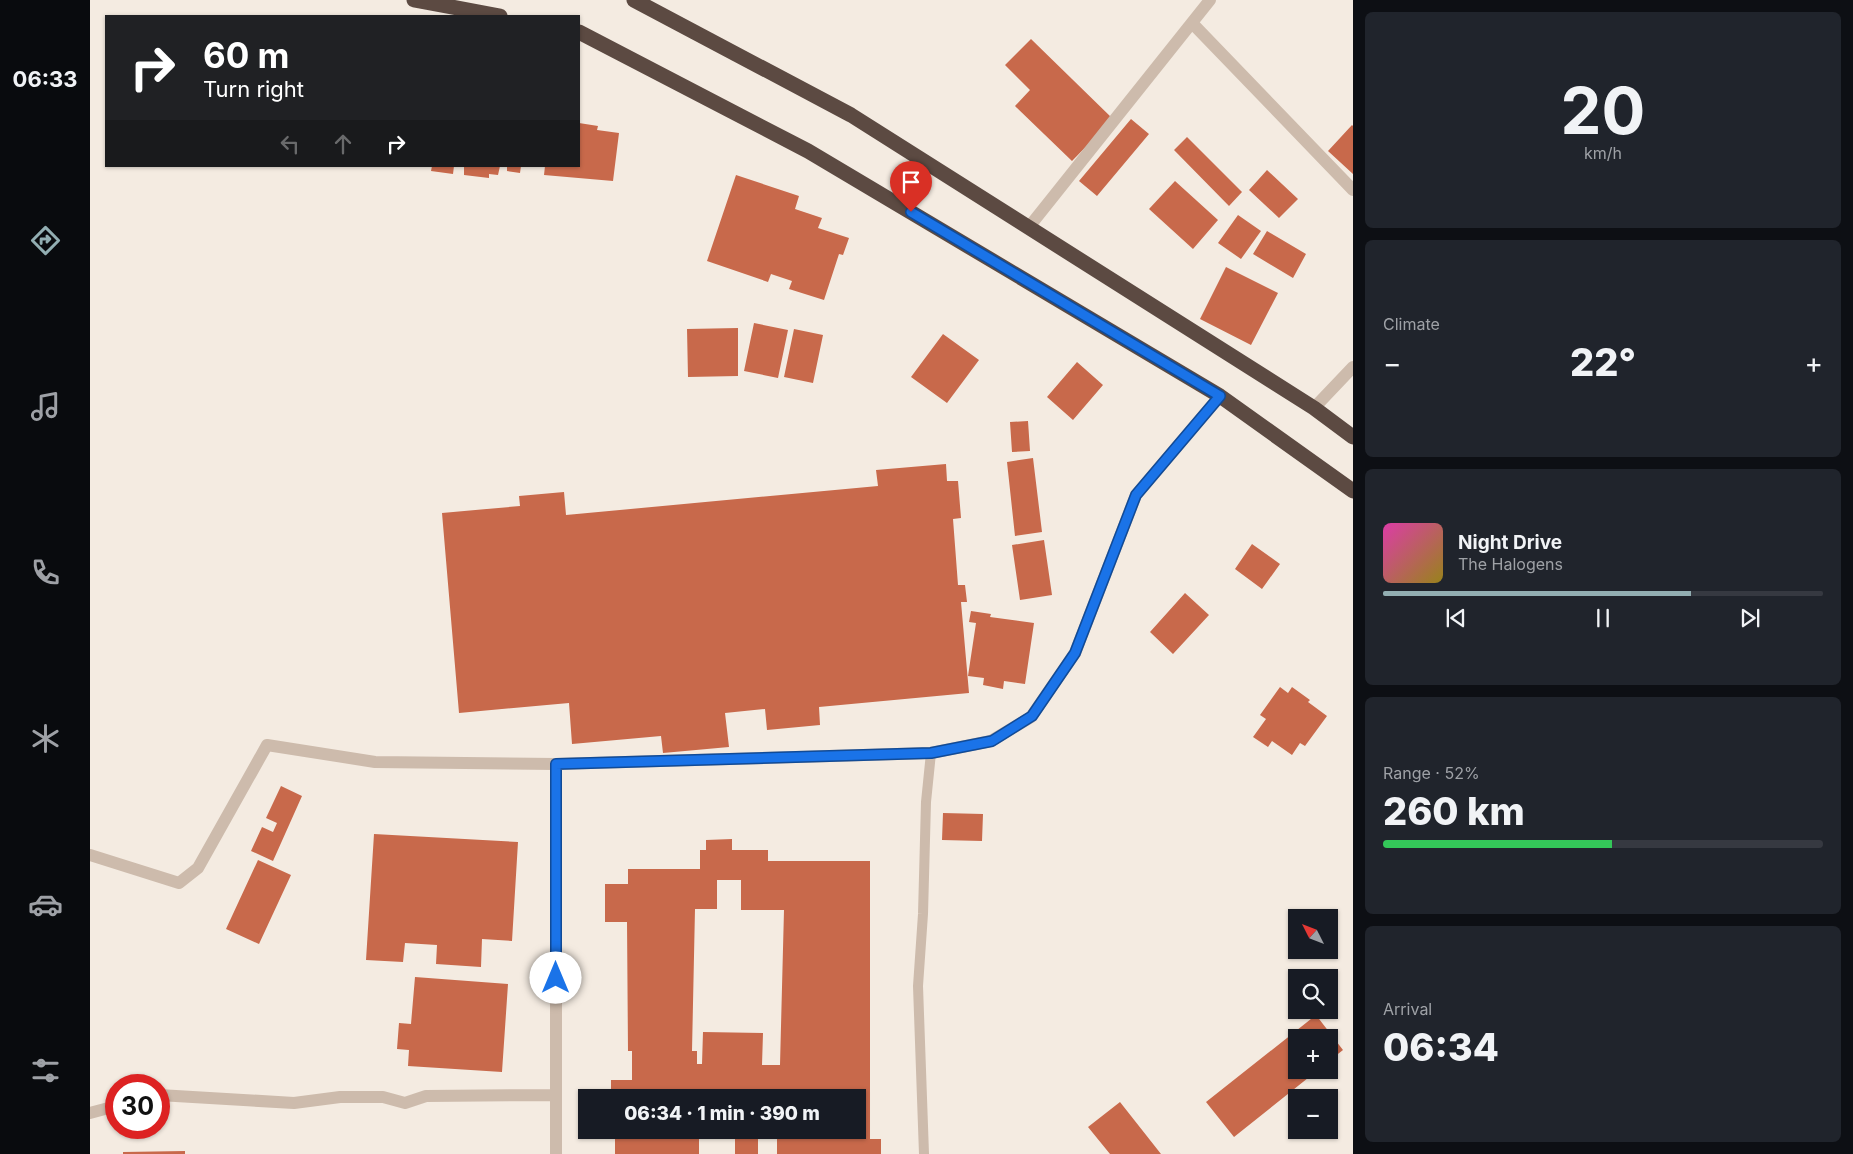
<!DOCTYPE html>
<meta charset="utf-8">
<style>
body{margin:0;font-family:Inter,sans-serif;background:#20242c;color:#f1f3f6;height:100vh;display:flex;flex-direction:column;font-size:19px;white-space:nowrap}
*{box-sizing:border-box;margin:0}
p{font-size:16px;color:#9ea1a6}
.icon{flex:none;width:28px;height:28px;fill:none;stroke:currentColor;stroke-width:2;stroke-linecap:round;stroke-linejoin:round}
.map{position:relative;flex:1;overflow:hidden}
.sheet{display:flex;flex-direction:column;gap:12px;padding:12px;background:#0d0f14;width:500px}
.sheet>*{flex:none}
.guide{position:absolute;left:15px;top:15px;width:475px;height:152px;border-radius:0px;box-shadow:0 1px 4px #0004;background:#202124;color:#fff;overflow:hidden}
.needle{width:32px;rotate:312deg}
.controls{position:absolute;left:1198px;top:909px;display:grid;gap:10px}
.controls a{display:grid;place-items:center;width:50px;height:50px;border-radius:0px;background:#171b24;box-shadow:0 1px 4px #0004;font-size:25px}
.speed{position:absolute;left:15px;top:1074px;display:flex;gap:10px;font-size:25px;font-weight:700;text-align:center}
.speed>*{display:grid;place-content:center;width:65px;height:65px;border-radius:50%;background:#171b24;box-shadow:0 1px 4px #0004;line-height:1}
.speed .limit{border:8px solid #d22;background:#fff;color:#111}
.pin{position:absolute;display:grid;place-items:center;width:42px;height:42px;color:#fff;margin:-51px -21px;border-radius:50% 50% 50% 0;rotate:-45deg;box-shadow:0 0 5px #0007}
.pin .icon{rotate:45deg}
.me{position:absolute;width:55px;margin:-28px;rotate:0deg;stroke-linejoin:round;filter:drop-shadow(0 0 4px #0008)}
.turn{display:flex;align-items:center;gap:18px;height:105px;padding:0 15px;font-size:22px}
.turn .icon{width:65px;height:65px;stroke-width:2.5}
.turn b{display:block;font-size:35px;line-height:42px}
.lanes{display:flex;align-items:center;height:48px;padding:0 15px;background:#0003;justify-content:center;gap:25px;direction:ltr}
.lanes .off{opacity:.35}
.big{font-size:38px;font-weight:800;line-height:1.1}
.sheet .widget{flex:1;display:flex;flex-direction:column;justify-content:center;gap:8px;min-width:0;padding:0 18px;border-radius:8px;background:#20242c}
.sheet .dial{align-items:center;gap:0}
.dial b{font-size:65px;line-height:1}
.song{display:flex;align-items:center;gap:15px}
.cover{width:60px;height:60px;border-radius:8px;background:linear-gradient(135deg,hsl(320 70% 55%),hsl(50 70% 35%))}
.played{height:5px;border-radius:2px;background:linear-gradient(90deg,#92aeb2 70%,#363941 70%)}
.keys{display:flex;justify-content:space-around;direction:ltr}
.heat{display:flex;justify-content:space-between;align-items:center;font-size:28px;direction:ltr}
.charge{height:8px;border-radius:4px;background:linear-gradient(90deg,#34c759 52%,#363941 0)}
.trip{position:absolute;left:488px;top:1089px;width:288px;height:50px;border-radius:0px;background:#171b24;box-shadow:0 1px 4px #0004;font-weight:800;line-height:50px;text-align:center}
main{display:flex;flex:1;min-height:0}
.menu{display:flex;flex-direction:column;width:90px;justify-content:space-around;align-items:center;background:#090b0e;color:#9ea1a6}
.menu .icon{width:35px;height:35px}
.menu .active{color:#92aeb2}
.menu b{font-size:22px;color:#f1f3f6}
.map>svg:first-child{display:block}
.building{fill:#c8694b;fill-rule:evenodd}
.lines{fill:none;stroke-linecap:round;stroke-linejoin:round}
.lane{stroke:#cdbbac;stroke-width:10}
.street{stroke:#cdbbac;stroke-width:12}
.highway{stroke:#5c4a42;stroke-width:15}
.route-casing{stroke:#114b97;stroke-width:12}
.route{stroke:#1a73e8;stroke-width:9}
</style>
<main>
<nav class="menu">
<b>06:33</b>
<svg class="icon active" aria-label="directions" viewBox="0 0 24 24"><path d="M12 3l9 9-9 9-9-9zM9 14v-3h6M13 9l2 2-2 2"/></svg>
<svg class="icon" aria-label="music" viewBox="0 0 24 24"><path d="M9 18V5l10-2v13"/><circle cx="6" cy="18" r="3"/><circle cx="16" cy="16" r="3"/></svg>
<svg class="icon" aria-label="phone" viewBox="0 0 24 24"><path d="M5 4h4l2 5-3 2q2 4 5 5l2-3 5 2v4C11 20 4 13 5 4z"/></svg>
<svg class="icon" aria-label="climate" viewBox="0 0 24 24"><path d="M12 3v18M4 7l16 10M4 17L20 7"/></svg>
<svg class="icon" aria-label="car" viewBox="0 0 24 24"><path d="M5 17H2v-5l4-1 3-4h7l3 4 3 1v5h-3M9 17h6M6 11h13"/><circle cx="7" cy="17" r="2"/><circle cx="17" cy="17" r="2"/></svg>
<svg class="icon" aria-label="filters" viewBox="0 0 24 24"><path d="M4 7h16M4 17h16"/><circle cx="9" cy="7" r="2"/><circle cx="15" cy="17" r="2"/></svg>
</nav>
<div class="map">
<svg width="1263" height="1154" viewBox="0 0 1263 1154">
<rect width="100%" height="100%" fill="#f4ebe1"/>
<path class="building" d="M 941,39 L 1023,119 L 982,161 L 925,106 L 940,90 L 915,65 Z
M 1041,119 L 1059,134 L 1007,196 L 989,181 Z
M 489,123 L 508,126 L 507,130 L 529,133 L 523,181 L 454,175 L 455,166 L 489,166 Z
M 1262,125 L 1263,126 L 1263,174 L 1238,151 Z
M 1097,137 L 1152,192 L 1139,206 L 1084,150 Z
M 342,166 L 364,166 L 363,174 L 341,171 Z
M 374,166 L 410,166 L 408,175 L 399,174 L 399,178 L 374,175 Z
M 417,166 L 431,166 L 430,173 L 417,171 Z
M 1177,170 L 1208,199 L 1189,218 L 1159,190 Z
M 646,175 L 709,196 L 705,209 L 732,218 L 728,228 L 759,238 L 753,255 L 749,254 L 734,300 L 699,289 L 702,281 L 681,274 L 678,282 L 617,261 Z
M 1085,181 L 1128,220 L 1103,249 L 1059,209 Z
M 1148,215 L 1171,231 L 1151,259 L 1128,243 Z
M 1177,231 L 1216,254 L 1203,278 L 1163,254 Z
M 1136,267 L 1188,293 L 1161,345 L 1110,319 Z
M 664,323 L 698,330 L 688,378 L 654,371 Z
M 648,328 L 648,376 L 598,377 L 597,329 Z
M 704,329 L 733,335 L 723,383 L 694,377 Z
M 853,334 L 889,360 L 857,403 L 821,377 Z
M 987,362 L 1013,385 L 983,420 L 957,397 Z
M 938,421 L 940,451 L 922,452 L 920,422 Z
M 943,458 L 952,532 L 925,536 L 917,462 Z
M 856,464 L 857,481 L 868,481 L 871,518 L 863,519 L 868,585 L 875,585 L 877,602 L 871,602 L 879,693 L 729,707 L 730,725 L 677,730 L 675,709 L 635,713 L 639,747 L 573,753 L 571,736 L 482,744 L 479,703 L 369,713 L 352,513 L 430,506 L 429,496 L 474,492 L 476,515 L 788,486 L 786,470 Z
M 954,540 L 962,595 L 930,600 L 922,545 Z
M 1162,544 L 1190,564 L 1172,589 L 1145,569 Z
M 1095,593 L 1119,615 L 1083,654 L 1060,632 Z
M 881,611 L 901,614 L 900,617 L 944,623 L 935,684 L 914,681 L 913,689 L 893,685 L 894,678 L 878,676 L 886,623 L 879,622 Z
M 1190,687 L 1198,693 L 1202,687 L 1220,700 L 1218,702 L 1237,716 L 1215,746 L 1210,743 L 1202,755 L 1182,741 L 1178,747 L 1163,737 L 1176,719 L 1170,715 Z
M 191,786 L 212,796 L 183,861 L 161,851 L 172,827 L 183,832 L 187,823 L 176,818 Z
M 853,813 L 893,814 L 892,841 L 852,840 Z
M 284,834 L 428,842 L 422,941 L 392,939 L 391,967 L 346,964 L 347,945 L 315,943 L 313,962 L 276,960 Z
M 642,839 L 642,850 L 678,850 L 678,861 L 780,861 L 780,1139 L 791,1139 L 791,1154 L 687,1154 L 687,1130 L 766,1130 L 766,1098 L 521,1098 L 521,1080 L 542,1080 L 542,1051 L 538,1051 L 537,922 L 515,922 L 515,884 L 538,884 L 538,869 L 610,869 L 610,850 L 616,850 L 616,840 ZM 627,880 L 651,880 L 651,910 L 694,910 L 690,1065 L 672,1065 L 673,1033 L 613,1032 L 612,1064 L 607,1064 L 607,1051 L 602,1051 L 605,909 L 627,909 Z
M 168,860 L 201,875 L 169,944 L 136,929 Z
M 325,977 L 418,984 L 412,1072 L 318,1066 L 319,1050 L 307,1049 L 309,1023 L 321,1024 Z
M 1226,1015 L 1253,1050 L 1239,1061 L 1239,1038 L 1206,1038 L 1206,1070 L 1228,1070 L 1144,1137 L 1116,1102 Z
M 1030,1102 L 1071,1154 L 1020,1154 L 998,1127 Z
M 538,1130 L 609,1130 L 609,1154 L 525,1154 L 525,1138 L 538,1138 Z
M 645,1130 L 668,1130 L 668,1154 L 645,1154 Z
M 95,1151 L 95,1154 L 33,1154 L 33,1152 Z"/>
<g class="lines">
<path class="lane" d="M 834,1154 L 828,986 L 833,914 L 836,802 L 841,753"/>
<path class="street" d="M 1103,24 L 1263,190
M 939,227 L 1120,0
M 1224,408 L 1263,367
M 0,855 L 89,883 L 108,868 L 177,745 L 285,762 L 466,764 L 841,753 L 901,741 L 941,717 L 985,653 L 1046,495 L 1130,396
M 69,1095 L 204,1103 L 250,1097 L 293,1097 L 315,1103 L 336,1096 L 466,1095
M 0,1113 L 26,1106
M 466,1154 L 466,764"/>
<path class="highway" d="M 324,0 L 410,16
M 544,0 L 761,115 L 1224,408 L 1263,437
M 489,32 L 718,151 L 1130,396 L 1263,491"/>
</g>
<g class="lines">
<defs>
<path id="route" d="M 466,978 L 466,764 L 841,753 L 902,741 L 942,716 L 985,653 L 1046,495 L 1130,396 L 821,212"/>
</defs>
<use href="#route" class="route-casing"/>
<use href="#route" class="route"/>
</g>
</svg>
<div class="controls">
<a><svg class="needle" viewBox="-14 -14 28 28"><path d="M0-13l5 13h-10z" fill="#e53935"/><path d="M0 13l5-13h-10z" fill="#9ea1a6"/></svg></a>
<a><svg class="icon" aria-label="search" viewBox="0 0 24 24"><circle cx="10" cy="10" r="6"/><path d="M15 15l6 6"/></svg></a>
<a>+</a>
<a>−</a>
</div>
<div class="speed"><div class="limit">30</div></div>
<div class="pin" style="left:821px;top:212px;background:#d93025"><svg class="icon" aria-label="arrive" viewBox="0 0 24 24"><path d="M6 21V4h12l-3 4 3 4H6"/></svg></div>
<svg class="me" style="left:466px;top:978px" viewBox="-20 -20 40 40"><circle r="19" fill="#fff"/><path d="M0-13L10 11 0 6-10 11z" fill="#1a73e8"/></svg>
<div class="trip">06:34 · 1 min · 390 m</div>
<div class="guide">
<div class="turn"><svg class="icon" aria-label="right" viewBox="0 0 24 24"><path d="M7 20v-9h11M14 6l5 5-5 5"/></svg><div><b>60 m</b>Turn right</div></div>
<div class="lanes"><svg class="icon off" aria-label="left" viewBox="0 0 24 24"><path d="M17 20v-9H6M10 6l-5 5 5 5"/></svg><svg class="icon off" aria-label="ahead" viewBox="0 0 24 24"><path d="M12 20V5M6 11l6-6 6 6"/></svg><svg class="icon" aria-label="right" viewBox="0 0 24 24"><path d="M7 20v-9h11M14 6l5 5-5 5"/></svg></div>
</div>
</div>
<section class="sheet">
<div class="widget dial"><b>20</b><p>km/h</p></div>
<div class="widget"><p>Climate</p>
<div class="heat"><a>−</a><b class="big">22°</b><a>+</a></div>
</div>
<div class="widget">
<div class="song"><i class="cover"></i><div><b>Night Drive</b><p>The Halogens</p></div></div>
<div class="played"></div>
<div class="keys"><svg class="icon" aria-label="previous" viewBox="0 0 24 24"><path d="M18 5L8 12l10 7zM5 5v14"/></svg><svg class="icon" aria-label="pause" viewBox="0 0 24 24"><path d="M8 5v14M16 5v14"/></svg><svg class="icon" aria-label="next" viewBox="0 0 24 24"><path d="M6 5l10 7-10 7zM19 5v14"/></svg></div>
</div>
<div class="widget"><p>Range · 52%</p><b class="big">260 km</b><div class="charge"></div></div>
<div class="widget"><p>Arrival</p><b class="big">06:34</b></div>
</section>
</main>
